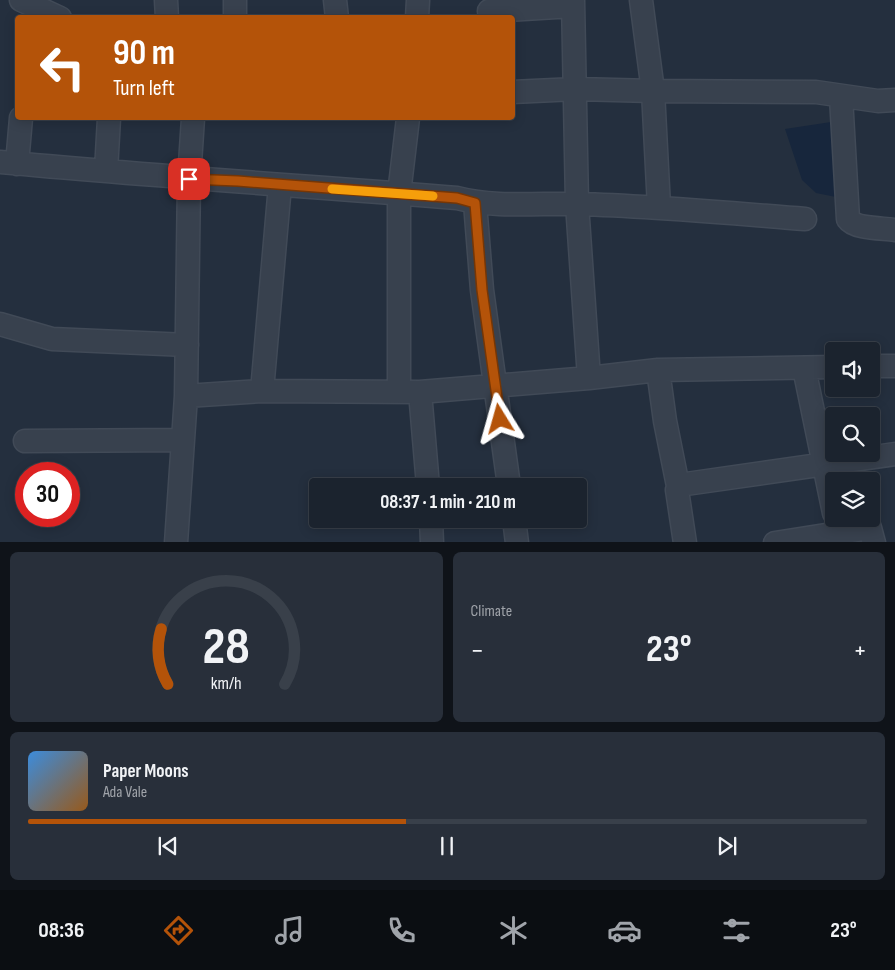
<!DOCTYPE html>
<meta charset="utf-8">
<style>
body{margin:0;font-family:"Sofia Sans Condensed",sans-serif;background:#282f3a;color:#f1f3f6;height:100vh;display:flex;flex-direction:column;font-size:19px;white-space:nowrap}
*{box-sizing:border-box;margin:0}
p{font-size:16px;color:#a0a4aa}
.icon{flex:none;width:28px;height:28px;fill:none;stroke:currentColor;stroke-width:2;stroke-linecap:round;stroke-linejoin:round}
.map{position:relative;height:542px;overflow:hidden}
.side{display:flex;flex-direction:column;gap:10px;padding:10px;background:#0f1319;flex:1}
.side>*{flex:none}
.top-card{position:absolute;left:15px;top:15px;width:500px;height:105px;border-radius:5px;box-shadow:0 2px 12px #0003,0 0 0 1px #39404a;background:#b45309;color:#fff;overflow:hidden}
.buttons{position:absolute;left:825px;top:342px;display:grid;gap:10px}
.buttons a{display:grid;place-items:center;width:55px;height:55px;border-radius:5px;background:#1b232e;box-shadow:0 2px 12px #0003,0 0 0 1px #39404a;font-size:25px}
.speed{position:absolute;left:15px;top:462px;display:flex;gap:10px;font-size:25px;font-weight:700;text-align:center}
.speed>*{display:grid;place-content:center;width:65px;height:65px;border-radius:50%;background:#1b232e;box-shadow:0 2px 12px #0003,0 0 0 1px #39404a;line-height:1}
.speed .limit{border:8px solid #d22;background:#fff;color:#111}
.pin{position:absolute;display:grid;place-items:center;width:42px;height:42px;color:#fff;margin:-21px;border-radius:10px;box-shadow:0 2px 8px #0006}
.me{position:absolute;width:55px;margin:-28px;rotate:352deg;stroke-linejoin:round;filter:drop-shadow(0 0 4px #0008)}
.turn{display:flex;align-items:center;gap:18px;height:105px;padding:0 15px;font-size:22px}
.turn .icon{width:65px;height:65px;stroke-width:2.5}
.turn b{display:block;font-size:35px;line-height:42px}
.big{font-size:38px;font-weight:700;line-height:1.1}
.side .tile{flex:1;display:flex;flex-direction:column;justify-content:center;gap:8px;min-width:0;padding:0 18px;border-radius:8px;background:#282f3a}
.side .dial{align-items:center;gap:0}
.dial svg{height:130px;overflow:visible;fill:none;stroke:#39404a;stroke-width:7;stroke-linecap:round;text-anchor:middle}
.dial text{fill:#f1f3f6;stroke:none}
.song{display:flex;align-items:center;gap:15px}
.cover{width:60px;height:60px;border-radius:8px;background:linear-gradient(135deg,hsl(210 70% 55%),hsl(30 70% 35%))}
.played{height:5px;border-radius:2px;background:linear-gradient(90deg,#b45309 45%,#39404a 45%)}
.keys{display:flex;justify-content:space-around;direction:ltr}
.heat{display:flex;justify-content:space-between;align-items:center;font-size:28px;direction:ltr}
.side .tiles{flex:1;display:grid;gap:10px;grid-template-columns:1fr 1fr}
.tile:last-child{grid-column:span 2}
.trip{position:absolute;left:309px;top:478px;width:278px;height:50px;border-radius:5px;background:#1b232e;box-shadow:0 2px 12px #0003,0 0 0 1px #39404a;font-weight:700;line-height:50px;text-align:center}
.dock{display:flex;height:80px;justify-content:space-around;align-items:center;background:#0b0e12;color:#a0a4aa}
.dock .icon{width:35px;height:35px}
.dock .selected{color:#b45309}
.dock b{font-size:22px;color:#f1f3f6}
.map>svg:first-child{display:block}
.water{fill:#17263c}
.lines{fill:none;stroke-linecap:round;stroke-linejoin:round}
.minor-casing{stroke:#414a57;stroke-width:25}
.minor{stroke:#38414e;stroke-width:22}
.route-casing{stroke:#753606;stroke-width:12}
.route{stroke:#b45309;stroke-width:9}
.slow{stroke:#f59e0b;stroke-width:9}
</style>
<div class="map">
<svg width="895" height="543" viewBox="0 0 895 543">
<rect width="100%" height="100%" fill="#242f3e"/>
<path class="water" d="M 831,122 L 836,197 L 816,193 L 802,180 L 785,129 Z"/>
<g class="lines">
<defs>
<path id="minor" d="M 21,0 L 60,18
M 166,0 L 167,18
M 235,0 L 235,18
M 335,0 L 337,18
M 573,0 L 577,204 L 589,378
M 641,0 L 653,91 L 659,207
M 489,11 L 573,6
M 417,18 L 418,0
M 512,92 L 576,89 L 653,91 L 816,92 L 878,101 L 895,100
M 841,97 L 848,219 C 855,229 883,228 895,230
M 0,162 C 152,176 304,186 457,198 C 495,208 538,203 578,204 C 654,206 729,213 805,219
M 17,164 L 21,118
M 106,171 L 109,118
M 475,203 L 482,290 L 509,486
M 0,324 L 52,339 L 187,345
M 871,366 L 895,366
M 804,368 L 834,513
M 658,370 L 665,421 L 678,486
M 262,391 L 280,185
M 399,391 L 399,194 L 408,118
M 420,392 L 428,486
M 186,396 L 262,391 L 420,392 L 589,378 L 658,370 L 834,367
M 25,441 L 183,440
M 431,519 L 432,543
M 514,519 L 517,543
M 176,543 L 186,396 L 189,179 L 193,118
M 685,543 L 677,490 L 679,485 L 895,454
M 775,543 L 870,528 L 874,543"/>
</defs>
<use href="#minor" class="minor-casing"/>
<use href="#minor" class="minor"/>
</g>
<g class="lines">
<defs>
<path id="route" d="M 189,179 L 238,181 L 457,198 L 475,203 L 482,290 L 500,419"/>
</defs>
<use href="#route" class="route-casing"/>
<use href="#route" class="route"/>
<path class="slow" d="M 332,189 L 433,196"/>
</g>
</svg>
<div class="buttons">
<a><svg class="icon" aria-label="sound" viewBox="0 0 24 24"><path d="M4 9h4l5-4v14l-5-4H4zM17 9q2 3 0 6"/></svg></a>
<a><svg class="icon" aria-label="search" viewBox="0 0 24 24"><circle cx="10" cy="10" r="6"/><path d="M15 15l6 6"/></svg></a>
<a><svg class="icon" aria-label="layers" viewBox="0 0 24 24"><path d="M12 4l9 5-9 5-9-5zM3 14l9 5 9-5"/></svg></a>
</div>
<div class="speed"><div class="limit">30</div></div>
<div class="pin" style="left:189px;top:179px;background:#d93025"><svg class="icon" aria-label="arrive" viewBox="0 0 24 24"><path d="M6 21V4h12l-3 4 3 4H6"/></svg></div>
<svg class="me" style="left:500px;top:419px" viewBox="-20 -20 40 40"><path d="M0-17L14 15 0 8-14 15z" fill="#b45309" stroke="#fff" stroke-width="4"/></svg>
<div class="trip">08:37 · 1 min · 210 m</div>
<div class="top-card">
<div class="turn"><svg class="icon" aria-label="left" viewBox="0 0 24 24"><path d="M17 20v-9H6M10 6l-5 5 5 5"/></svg><div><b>90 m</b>Turn left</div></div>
</div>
</div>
<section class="side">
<div class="tiles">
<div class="tile dial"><svg viewBox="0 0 100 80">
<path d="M14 69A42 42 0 1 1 86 69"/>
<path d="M14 69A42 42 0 0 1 10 35" stroke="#b45309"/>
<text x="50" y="56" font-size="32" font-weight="700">28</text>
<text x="50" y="72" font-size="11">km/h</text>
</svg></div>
<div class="tile"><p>Climate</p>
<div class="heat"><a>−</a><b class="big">23°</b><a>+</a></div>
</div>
<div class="tile">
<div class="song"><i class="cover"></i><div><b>Paper Moons</b><p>Ada Vale</p></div></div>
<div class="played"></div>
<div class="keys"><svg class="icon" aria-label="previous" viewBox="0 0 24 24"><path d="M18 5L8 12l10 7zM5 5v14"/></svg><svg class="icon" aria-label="pause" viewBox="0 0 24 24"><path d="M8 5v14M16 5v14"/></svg><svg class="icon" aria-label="next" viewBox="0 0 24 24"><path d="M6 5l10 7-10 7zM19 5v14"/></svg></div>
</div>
</div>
</section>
<nav class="dock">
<b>08:36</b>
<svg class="icon selected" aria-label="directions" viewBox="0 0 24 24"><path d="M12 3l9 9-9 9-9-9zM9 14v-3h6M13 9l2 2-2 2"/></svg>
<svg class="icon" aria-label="music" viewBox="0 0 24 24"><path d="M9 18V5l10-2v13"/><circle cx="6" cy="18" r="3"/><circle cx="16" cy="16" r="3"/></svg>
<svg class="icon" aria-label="phone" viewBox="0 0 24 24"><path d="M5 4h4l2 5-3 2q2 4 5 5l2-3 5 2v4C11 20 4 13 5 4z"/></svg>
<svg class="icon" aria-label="climate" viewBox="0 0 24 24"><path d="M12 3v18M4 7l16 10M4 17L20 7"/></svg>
<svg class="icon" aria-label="car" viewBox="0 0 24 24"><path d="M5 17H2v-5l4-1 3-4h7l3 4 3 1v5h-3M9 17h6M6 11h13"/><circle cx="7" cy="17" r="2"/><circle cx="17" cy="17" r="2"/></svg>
<svg class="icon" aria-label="filters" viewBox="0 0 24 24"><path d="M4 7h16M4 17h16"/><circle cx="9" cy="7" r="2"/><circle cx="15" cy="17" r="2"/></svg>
<b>23°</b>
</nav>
